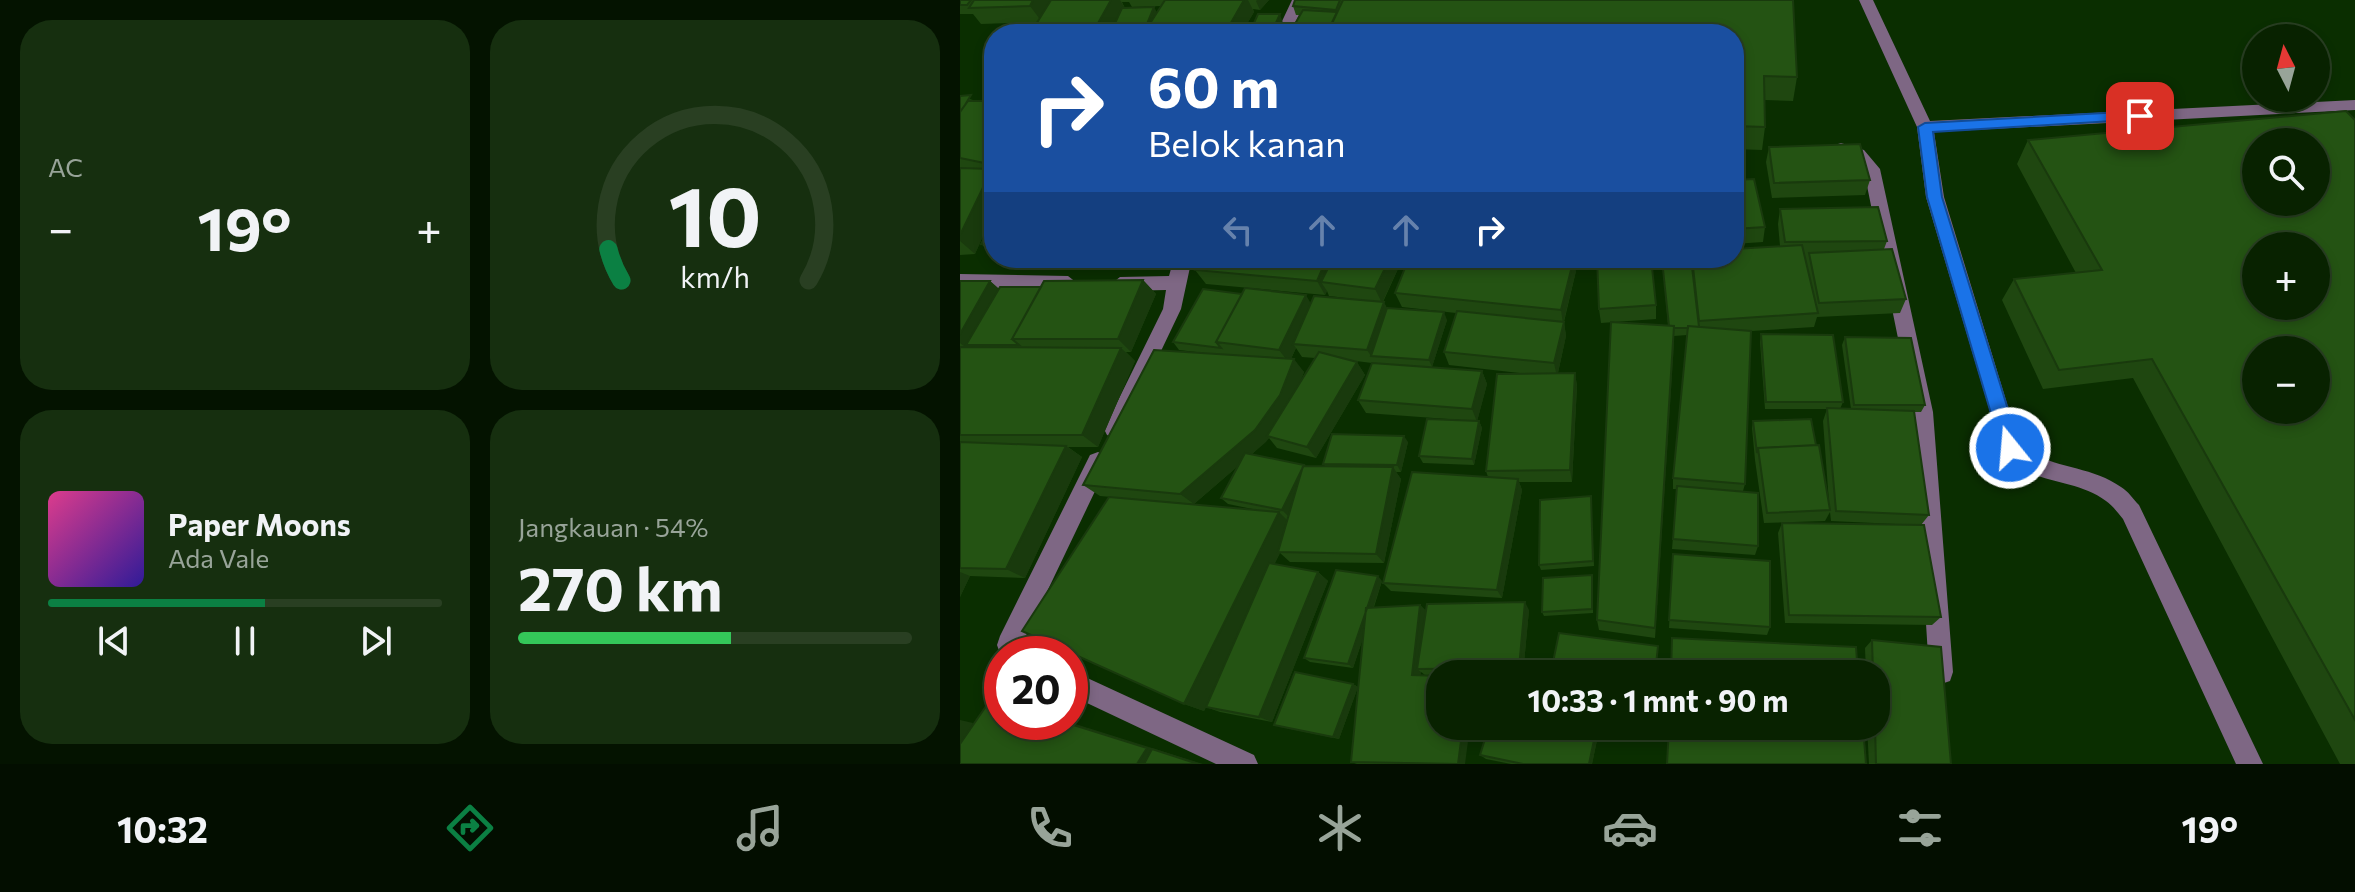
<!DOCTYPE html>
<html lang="id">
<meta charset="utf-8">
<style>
body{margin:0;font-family:Commissioner,sans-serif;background:#162f0f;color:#f1f3f6;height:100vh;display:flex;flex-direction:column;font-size:30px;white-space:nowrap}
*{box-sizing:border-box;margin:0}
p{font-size:26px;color:#98a499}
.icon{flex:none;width:44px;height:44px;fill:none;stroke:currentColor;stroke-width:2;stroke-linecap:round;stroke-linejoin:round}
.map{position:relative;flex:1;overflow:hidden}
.details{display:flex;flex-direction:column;gap:20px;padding:20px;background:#041300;width:960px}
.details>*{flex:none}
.guide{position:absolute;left:24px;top:24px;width:760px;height:244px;border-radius:32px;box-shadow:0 4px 12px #0003,0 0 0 2px #293f22;background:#1a4fa0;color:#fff;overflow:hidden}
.needle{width:52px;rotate:354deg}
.buttons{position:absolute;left:1282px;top:24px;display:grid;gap:16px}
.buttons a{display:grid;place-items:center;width:88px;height:88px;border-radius:50%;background:#082200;box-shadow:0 4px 12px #0003,0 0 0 2px #293f22;font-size:40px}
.speed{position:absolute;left:24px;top:636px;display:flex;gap:16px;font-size:40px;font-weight:700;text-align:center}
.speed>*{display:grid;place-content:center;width:104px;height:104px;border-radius:50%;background:#082200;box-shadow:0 4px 12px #0003,0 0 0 2px #293f22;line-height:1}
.speed .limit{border:12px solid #d22;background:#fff;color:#111}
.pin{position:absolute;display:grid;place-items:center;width:68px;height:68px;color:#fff;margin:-34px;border-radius:16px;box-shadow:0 4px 12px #0006}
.me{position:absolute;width:88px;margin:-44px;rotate:343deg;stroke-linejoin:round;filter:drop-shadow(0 0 6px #0008)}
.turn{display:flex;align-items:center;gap:28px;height:168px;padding:0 32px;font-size:36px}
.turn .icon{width:104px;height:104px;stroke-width:2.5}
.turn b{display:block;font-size:56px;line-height:68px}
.lanes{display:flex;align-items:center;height:76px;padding:0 32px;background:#0003;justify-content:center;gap:40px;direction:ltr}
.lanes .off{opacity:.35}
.big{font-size:60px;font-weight:700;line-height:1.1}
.details .tile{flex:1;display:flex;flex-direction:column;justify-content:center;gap:12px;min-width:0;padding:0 28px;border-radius:32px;background:#162f0f}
.details .dial{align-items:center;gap:0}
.dial svg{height:208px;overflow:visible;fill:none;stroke:#293f22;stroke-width:7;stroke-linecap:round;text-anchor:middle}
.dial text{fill:#f1f3f6;stroke:none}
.song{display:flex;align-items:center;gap:24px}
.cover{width:96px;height:96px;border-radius:12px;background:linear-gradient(135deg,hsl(330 70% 55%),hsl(250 70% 35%))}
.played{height:8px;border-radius:4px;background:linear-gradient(90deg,#0b8043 55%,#293f22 55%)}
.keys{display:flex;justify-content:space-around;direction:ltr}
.heat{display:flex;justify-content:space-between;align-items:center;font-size:44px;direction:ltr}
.charge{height:12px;border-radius:6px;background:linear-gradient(90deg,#34c759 54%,#293f22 0)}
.details .tiles{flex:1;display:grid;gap:20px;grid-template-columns:repeat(2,1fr)}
.trip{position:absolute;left:466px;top:660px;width:464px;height:80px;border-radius:32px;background:#082200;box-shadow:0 4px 12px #0003,0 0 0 2px #293f22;font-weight:700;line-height:80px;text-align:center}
.tab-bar{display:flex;height:128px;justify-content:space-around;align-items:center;background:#030e00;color:#98a499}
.tab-bar .icon{width:56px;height:56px}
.tab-bar .current{color:#0b8043}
.tab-bar b{font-size:36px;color:#f1f3f6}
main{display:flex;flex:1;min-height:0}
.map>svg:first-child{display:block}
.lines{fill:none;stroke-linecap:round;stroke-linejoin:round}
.minor{fill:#7e6784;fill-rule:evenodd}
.wall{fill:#1f4710;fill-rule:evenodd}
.shaded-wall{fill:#193a0d}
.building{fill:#245313;stroke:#193a0d;stroke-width:2;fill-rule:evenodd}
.route{fill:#1a73e8;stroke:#114b97;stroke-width:2}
</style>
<main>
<section class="details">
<div class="tiles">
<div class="tile"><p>AC</p>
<div class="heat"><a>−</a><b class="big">19°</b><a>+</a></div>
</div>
<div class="tile dial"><svg viewBox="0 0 100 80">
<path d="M14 69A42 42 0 1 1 86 69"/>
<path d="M14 69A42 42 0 0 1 9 57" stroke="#0b8043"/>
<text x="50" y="56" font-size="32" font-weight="700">10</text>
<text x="50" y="72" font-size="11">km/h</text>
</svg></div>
<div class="tile">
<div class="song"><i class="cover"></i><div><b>Paper Moons</b><p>Ada Vale</p></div></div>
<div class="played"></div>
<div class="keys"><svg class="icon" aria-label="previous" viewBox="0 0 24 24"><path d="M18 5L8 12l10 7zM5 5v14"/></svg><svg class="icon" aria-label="pause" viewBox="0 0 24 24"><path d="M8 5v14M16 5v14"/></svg><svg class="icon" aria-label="next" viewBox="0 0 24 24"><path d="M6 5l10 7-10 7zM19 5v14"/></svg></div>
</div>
<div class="tile"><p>Jangkauan · 54%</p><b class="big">270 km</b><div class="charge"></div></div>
</div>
</section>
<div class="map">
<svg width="1395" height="764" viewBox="0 0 1395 764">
<rect width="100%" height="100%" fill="#0a2e00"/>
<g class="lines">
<path class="minor" d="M 332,0 L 346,0 L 330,34 L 316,34 Z
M 899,0 L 913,0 L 970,121 L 1395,100 L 1395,110 L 974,132 L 984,197 L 1059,443 C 1088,470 1130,464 1161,487 C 1168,491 1173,499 1179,505 L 1303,764 L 1276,764 L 1163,519 C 1158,513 1153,506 1146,501 C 1114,477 1074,486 1043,455 L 966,197 L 957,127 Z
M 881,143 L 904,150 L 920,169 L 973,412 L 993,672 L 990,681 L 981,684 L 972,681 L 969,672 L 953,412 L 904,171 L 892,158 L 875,153 L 875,145 Z
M 214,258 L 232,258 L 221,309 L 161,435 L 154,438 L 147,435 L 144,429 L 203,309 L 206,290 L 160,291 L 151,284 L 160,277 L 209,276 Z
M 0,274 L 108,276 L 117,283 L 108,290 L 0,288 Z
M 138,452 L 146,455 L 149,462 L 61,646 L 64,654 L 42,654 L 42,659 L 37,645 L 40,636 L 130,455 Z
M 110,670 L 294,755 L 298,764 L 256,764 L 110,695 Z"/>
</g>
<path class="wall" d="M 0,0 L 309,0 L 300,10 L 293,9 L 294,12 L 281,34 L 194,34 L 193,31 L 192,34 L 70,34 L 78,22 L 21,24 L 13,14 L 0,14 ZM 162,2 L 169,2 L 172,7 L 201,6 L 197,12 L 165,8 Z
M 335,0 L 833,0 L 837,77 L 833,101 L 805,100 L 805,127 L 802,150 L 774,149 L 774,34 L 335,34 L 332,29 L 340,15 L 336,15 L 333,6 Z
M 0,96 L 16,101 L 34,101 L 34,211 L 15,254 L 0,255 Z
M 1395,120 L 1395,764 L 1380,764 L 1173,378 L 1083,389 L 1042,300 L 1054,279 L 1116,273 L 1057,164 L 1068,140 Z
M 809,147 L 910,180 L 905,195 L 812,198 L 806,162 Z
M 774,180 L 805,227 L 803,242 L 774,244 Z
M 820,209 L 927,241 L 924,249 L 946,299 L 940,313 L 857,317 L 854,327 L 791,331 L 785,484 L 783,491 L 798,546 L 795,555 L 712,549 L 717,489 L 713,489 L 713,478 L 727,335 L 714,336 L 695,638 L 639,630 L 637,620 L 708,325 L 702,260 L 729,258 L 820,246 L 818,224 Z
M 34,220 L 34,252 L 30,252 L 21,244 Z
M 241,258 L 443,258 L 423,302 L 427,308 L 487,320 L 472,367 L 522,371 L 527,384 L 517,421 L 519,421 L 522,428 L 514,465 L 463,463 L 459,456 L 501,420 L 406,413 L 398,400 L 412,363 L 396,361 L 405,375 L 356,458 L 317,448 L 309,438 L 292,454 L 344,465 L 346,466 L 365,466 L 363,464 L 448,442 L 441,472 L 436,472 L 441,479 L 424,563 L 330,562 L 320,553 L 314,564 L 358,572 L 368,581 L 312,722 L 260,712 L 246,707 L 247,705 L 244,711 L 224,704 L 302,511 L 268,504 L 261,498 L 278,466 L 234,504 L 140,496 L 123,485 L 253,354 L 219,350 L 213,342 L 351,303 L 394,299 L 369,296 L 367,291 L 365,295 L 246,284 L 235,270 ZM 336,348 L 342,357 L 355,358 L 339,385 L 344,372 L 331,359 Z
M 616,271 L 604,322 L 606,336 L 598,373 L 615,373 L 617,386 L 612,482 L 559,482 L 562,490 L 542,598 L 431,591 L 423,583 L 528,477 L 526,471 L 568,374 L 489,365 L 484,352 L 496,313 L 442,307 L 435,293 Z
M 183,280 L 196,294 L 171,352 L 166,352 L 175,361 L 138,447 L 108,447 L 122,457 L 65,578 L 10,576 L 0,597 L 0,281 L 30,281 L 39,289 Z
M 696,305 L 696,319 L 641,323 L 639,309 Z
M 801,334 L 883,402 L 880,409 L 891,409 L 882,345 L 885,337 L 965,405 L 961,412 L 954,412 L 969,515 L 961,525 L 981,617 L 972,625 L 825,623 L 818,533 L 822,523 L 936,524 L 871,521 L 870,512 L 865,521 L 804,523 L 795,460 L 792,428 L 793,421 L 856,445 L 869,503 L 863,421 L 867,409 L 805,409 L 800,342 Z
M 631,496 L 634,566 L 581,570 L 579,565 Z
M 713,554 L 810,627 L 807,635 L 709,628 Z
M 633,580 L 633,613 L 584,616 L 582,612 Z
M 422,581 L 414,607 L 460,605 L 466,611 L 569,610 L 563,674 L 465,675 L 461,672 L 460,675 L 505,764 L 397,764 L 391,762 L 403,638 L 393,668 L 350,662 L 344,658 Z
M 912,640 L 991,764 L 909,764 L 907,726 L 916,726 L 916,674 L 906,674 L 905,648 Z
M 592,667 L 695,674 L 620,674 L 594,670 Z
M 393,684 L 398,687 L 379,739 L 321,727 L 314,725 Z
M 529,726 L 640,726 L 632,764 L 551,764 L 526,759 L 520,755 Z"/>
<path class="shaded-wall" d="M 73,0 L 94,0 L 82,22 L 70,6 Z
M 151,0 L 160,0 L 165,8 L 152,34 L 132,34 Z
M 284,0 L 288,0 L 294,12 L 281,34 L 271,34 L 268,28 Z
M 297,0 L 309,0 L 300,10 L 296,1 Z
M 194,7 L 199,16 L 189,25 L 193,31 L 192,34 L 183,34 Z
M 320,14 L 323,23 L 319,34 L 311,34 Z
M 32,169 L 34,171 L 34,211 L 15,254 L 0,241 L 0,235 Z
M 367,258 L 381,258 L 361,282 L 367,291 L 365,295 L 357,281 Z
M 430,258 L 443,258 L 422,303 L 415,289 Z
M 614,258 L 616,271 L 603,324 L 601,310 Z
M 183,280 L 196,294 L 171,352 L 158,339 Z
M 30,281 L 47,296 L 6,345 L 15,352 L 14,354 L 0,343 L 0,334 Z
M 346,295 L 354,309 L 333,344 L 336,348 L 329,363 L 319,350 Z
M 424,302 L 431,316 L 411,356 L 407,350 Z
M 484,312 L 487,320 L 472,367 L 469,360 Z
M 604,322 L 606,336 L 597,377 L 594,363 Z
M 714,326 L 714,344 L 695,638 L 695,628 Z
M 161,348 L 175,361 L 138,447 L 122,435 Z
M 334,359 L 344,372 L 330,408 L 307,436 L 309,438 L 306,442 L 234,504 L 220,494 Z
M 397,362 L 405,375 L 356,458 L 347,447 Z
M 522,371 L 527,384 L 517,422 L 512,409 Z
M 615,373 L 617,386 L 612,482 L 610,470 Z
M 519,421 L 522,428 L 514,465 L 512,459 Z
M 444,436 L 448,442 L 441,472 L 437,465 Z
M 106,446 L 122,457 L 65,578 L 46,569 Z
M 344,465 L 350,471 L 328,516 L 322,510 Z
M 433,467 L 441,479 L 424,563 L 416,554 Z
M 558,479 L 562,490 L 542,598 L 537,590 Z
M 319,512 L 333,526 L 244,711 L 224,704 Z
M 0,572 L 10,576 L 0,597 Z
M 358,572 L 368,581 L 312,722 L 299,717 Z
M 418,576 L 422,581 L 393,668 L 388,664 Z
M 565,602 L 569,610 L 563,674 L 559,668 Z
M 460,605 L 468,613 L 457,669 L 461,672 L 460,681 L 452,675 Z
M 393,684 L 398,687 L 379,739 L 373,737 Z
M 0,720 L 13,723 L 0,752 Z
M 104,722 L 109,722 L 243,764 L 177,764 Z
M 503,726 L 510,726 L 505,764 L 498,764 Z
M 637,726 L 640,726 L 632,764 L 629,764 Z"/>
<path class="building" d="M 0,0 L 11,0 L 7,5 L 0,5 Z
M 14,0 L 73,0 L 70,6 L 9,8 Z
M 91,0 L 151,0 L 132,34 L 70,34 Z
M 205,0 L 284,0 L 268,28 L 189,25 Z
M 335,0 L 380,0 L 376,10 L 333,6 Z
M 383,0 L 833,0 L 837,77 L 804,76 L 805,127 L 774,126 L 774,34 L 367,34 Z
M 194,7 L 183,34 L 150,34 L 162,8 Z
M 343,10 L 377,12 L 368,31 L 332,29 Z
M 298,14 L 320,14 L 311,34 L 289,34 Z
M 11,95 L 5,105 L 0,112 L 0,96 Z
M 8,101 L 34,101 L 34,165 L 0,158 L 0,112 Z
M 1386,111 L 1395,120 L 1395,720 L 1192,359 L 1099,370 L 1054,279 L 1142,270 L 1068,140 ZM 1296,142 L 1356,142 L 1356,202 L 1296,202 ZM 1296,246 L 1356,246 L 1356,306 L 1296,306 ZM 1296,350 L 1356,350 L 1356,410 L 1296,410 Z
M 900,144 L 910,180 L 814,183 L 809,147 Z
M 0,168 L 32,169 L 0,235 Z
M 794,179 L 805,227 L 774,229 L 774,180 Z
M 918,207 L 927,241 L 825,242 L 820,209 Z
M 34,220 L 34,243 L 21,244 Z
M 842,245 L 858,313 L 739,321 L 732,258 L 774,258 L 774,249 Z
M 932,249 L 946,299 L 859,303 L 849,253 Z
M 241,258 L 367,258 L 357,281 L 235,270 Z
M 373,258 L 430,258 L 415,289 L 361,282 Z
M 449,258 L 614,258 L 601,310 L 435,293 Z
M 637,258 L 691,258 L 696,305 L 639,309 Z
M 731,258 L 739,327 L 728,326 L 728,328 L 714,328 L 714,326 L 709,326 L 702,260 Z
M 183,280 L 158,339 L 52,339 L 84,281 Z
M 0,281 L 30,281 L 0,334 Z
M 40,287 L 81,287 L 52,339 L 59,345 L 6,345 Z
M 285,288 L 346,295 L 319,350 L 256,342 Z
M 243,289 L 282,294 L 256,342 L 261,348 L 213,342 Z
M 354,296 L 424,302 L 407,350 L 333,344 Z
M 427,308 L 484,312 L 469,360 L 411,356 Z
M 497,311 L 604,322 L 594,363 L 484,352 Z
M 651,322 L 714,326 L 695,628 L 637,620 Z
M 728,326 L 791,331 L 785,484 L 713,478 Z
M 801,334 L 873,335 L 883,402 L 806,402 Z
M 885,337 L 951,338 L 965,405 L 894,405 Z
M 0,347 L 161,348 L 122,435 L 0,435 Z
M 194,350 L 334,359 L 320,395 L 295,430 L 220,494 L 123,485 Z
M 359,352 L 397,362 L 347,447 L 307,436 Z
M 412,363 L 522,371 L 512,409 L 398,400 Z
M 615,373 L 610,470 L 526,471 L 537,374 Z
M 867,408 L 954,411 L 969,515 L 876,511 Z
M 467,419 L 519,421 L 512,459 L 459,456 Z
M 851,419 L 856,445 L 798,448 L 797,453 L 793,421 Z
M 372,434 L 444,436 L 437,465 L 363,464 Z
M 0,442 L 106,446 L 46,569 L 0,568 Z
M 859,445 L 870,510 L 807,513 L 798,448 Z
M 285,453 L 344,465 L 322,510 L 261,498 Z
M 343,466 L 433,467 L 416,554 L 318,552 Z
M 452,472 L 558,479 L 537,590 L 423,583 Z
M 717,486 L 798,493 L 798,546 L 713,539 Z
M 631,496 L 633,561 L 579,565 L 580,500 Z
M 149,497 L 319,512 L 224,704 L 62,631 Z
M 822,523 L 964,525 L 981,617 L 829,615 Z
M 713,554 L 810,561 L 810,627 L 709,620 Z
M 309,563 L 358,572 L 299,717 L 246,707 Z
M 376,570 L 418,576 L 388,664 L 344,658 Z
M 632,575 L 632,609 L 582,612 L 583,578 Z
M 565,602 L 559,668 L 457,669 L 467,604 Z
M 460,605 L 452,675 L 480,676 L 480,726 L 503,726 L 498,764 L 391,762 L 406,608 Z
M 599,633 L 698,646 L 695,674 L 643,674 L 592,667 Z
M 712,638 L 896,647 L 898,674 L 711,674 Z
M 912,640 L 981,647 L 991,764 L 916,764 L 915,726 L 916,726 L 916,674 L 913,674 Z
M 335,672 L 393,684 L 373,737 L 314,725 Z
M 31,699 L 42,702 L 42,722 L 104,722 L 187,748 L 177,764 L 0,764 L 0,744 Z
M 529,726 L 637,726 L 629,764 L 563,764 L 520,755 Z
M 709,726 L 903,726 L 906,764 L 707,764 Z
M 192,749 L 238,764 L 184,764 Z"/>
<path class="route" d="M 1180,111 L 1185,113 L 1185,119 L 973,132 L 982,197 L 1060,448 L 1057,454 L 1050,457 L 1043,454 L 967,197 L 958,127 L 965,123 Z"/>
</svg>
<div class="buttons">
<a><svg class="needle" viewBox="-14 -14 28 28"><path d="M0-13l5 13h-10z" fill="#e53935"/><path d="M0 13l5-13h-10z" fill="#98a499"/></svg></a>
<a><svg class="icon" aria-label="search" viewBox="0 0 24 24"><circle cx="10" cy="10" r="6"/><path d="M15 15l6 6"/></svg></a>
<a>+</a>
<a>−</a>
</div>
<div class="speed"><div class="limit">20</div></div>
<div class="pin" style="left:1180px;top:116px;background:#d93025"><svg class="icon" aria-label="arrive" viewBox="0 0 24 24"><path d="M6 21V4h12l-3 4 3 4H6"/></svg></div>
<svg class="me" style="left:1050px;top:448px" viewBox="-20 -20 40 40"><circle r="17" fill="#1a73e8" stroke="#fff" stroke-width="3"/><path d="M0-11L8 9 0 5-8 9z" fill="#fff"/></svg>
<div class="trip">10:33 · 1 mnt · 90 m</div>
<div class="guide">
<div class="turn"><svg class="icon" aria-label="right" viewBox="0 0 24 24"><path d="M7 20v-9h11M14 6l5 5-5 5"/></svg><div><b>60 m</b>Belok kanan</div></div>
<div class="lanes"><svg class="icon off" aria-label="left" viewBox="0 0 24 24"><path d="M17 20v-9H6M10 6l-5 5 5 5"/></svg><svg class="icon off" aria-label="ahead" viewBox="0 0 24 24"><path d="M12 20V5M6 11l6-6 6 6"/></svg><svg class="icon off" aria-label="ahead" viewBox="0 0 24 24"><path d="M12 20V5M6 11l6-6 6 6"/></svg><svg class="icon" aria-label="right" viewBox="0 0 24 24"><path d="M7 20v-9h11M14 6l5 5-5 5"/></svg></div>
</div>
</div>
</main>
<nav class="tab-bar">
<b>10:32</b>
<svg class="icon current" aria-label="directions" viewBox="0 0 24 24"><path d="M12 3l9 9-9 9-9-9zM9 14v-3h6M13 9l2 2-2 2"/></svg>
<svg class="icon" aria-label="music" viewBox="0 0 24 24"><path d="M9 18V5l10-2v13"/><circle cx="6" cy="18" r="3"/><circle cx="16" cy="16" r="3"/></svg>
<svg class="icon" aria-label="phone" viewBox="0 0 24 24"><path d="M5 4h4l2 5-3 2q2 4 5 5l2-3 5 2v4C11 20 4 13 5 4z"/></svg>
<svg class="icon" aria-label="climate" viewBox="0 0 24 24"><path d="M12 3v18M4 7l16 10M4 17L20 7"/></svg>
<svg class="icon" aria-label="car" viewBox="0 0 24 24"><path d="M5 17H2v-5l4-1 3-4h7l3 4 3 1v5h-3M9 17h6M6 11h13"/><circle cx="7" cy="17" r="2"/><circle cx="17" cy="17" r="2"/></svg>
<svg class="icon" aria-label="filters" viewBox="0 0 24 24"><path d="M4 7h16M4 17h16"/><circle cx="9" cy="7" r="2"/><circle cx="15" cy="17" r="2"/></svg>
<b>19°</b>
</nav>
